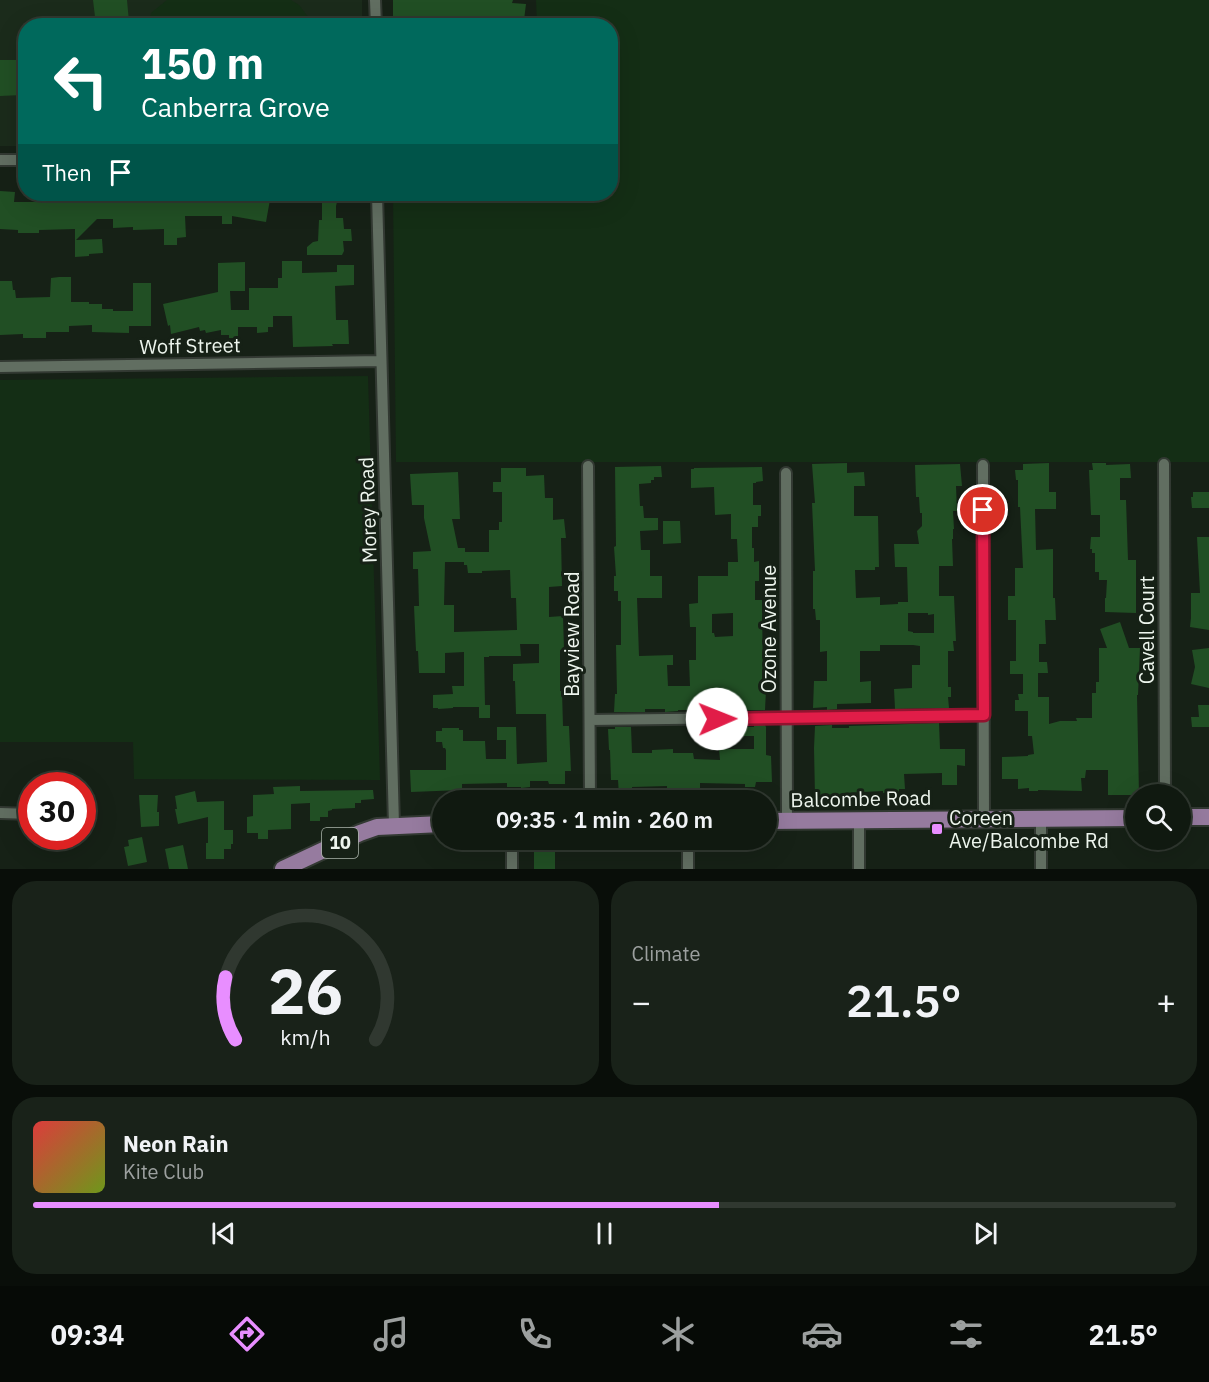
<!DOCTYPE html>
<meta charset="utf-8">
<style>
body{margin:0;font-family:"IBM Plex Sans",sans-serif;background:#192219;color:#f1f3f6;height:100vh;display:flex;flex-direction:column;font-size:22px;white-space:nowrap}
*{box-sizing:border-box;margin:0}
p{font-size:20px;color:#9ca09f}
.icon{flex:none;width:33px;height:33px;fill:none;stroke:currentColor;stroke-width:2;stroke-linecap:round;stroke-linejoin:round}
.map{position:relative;height:869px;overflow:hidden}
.details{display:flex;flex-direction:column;gap:12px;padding:12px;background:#090e09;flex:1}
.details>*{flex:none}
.banner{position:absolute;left:18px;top:18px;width:600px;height:183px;border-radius:24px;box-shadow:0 6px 24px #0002,0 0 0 2px #303830;background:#00695c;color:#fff;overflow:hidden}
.tools{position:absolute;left:1125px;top:784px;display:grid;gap:12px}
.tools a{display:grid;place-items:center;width:66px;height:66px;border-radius:50%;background:#101910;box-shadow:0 6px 24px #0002,0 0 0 2px #303830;font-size:30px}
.speed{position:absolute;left:18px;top:772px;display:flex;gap:12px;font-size:30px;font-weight:700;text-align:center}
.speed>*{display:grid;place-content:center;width:78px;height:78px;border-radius:50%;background:#101910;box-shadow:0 6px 24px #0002,0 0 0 2px #303830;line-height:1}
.speed .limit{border:9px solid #d22;background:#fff;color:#111}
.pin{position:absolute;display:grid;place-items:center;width:51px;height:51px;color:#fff;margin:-26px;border:3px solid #fff;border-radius:50%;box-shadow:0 2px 6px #0007}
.me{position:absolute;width:66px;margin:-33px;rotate:89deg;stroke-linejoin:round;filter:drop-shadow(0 0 4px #0008)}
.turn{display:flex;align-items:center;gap:21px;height:126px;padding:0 24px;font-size:27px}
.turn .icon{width:78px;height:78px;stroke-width:2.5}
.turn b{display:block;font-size:42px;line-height:51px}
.then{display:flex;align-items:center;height:57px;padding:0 24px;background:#0003;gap:12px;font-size:22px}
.big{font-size:45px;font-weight:600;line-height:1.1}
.details .tile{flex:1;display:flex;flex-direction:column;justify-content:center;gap:9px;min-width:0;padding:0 21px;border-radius:24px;background:#192219}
.details .dial{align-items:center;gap:0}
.dial svg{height:156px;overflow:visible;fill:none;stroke:#303830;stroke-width:7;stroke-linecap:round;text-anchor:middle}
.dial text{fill:#f1f3f6;stroke:none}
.song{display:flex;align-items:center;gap:18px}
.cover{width:72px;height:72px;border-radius:9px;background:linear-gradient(135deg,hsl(0 70% 55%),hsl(80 70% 35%))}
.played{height:6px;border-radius:3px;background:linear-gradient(90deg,#e88eff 60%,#303830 60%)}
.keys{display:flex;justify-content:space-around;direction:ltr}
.heat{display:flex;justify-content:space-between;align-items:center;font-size:33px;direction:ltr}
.details .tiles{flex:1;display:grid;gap:12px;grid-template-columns:1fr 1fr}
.tile:last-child{grid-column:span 2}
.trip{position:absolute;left:432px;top:790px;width:345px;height:60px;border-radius:30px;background:#101910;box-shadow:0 6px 24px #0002,0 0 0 2px #303830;font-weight:600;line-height:60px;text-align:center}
.tab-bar{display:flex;height:96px;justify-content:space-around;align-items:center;background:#060a06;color:#9ca09f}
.tab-bar .icon{width:42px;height:42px}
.tab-bar .active{color:#e88eff}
.tab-bar b{font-size:27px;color:#f1f3f6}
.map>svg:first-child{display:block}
.built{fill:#1b2b1b}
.green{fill:#142e15}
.building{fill:#214f24;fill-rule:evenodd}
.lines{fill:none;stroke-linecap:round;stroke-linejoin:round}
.minor-casing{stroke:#323932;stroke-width:14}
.primary-casing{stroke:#323932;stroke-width:20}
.minor{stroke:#616e61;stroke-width:10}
.primary{stroke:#967b9f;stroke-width:16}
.route-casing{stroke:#92132f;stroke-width:15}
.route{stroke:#e11d48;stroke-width:10}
.poi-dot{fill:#e88eff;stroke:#162116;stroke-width:2}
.labels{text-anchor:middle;stroke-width:6;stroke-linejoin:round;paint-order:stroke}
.shield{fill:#162116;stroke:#acb5ac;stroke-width:1.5}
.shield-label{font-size:18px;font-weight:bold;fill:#edf5ed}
.street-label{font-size:20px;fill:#edf5ed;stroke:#162116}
.poi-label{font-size:20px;fill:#edf5ed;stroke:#162116;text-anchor:start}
</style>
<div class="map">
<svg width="1209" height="869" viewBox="0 0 1209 869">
<rect width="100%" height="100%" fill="#162116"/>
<path class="built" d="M 0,0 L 362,0 L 362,25 L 26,26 L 25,146 L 0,146 Z"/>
<path class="green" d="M 167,0 L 291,0 L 299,5 L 314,25 L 149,25 L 151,13 Z
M 536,0 L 1209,0 L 1209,462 L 396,462 L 393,194 L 610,194 L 610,26 L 537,25 Z
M 368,376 L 380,780 L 134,779 L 133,742 L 0,742 L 0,380 Z"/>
<path class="building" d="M 93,0 L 127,0 L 129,22 L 96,25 Z
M 393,0 L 513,0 L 512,3 L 526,4 L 524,20 L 496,17 L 496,19 L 466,19 L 466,26 L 448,26 L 448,18 L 409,18 L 409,26 L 393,26 Z
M 0,60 L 26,60 L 26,81 L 21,81 L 22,95 L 0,96 Z
M 0,191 L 15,192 L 14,202 L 45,202 L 45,197 L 60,197 L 60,194 L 116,194 L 116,197 L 163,196 L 163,194 L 271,194 L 266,222 L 232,216 L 232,224 L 222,224 L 222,216 L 185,216 L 186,237 L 177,238 L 177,245 L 164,245 L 164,229 L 133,230 L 133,227 L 113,228 L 113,219 L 97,219 L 76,240 L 102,239 L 103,253 L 89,254 L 89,256 L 75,257 L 75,229 L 39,230 L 39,233 L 18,233 L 18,230 L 0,229 Z
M 322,194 L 339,194 L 336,206 L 336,218 L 343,218 L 344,229 L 351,229 L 352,241 L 343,241 L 344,251 L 342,255 L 307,255 L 307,247 L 313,242 L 318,241 L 319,220 L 322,220 Z
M 282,261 L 302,261 L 302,273 L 337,272 L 337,265 L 354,265 L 354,285 L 335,286 L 336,320 L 348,320 L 349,344 L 332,344 L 333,346 L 293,347 L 292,316 L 273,316 L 273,327 L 268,327 L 268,332 L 257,333 L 257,327 L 238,327 L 238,338 L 229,338 L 229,335 L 221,335 L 221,330 L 206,333 L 205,330 L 200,331 L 199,327 L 171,334 L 170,325 L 168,326 L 163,304 L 218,292 L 218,263 L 245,262 L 245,291 L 230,291 L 231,310 L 249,310 L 249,288 L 278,288 L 278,278 L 282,278 Z
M 59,277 L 71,277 L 71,302 L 89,302 L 89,304 L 102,304 L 102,309 L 113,309 L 113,311 L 133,311 L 133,283 L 151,283 L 151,326 L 129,326 L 129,333 L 92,332 L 92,325 L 69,326 L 69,332 L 46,332 L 46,338 L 23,338 L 23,334 L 0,335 L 0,281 L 12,281 L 13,290 L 15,290 L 16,298 L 50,297 L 51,278 Z
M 847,463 L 847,473 L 864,472 L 865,486 L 854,486 L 854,516 L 878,516 L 879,567 L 875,567 L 875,570 L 855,570 L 856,598 L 880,597 L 880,605 L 898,604 L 898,602 L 908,602 L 907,567 L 895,567 L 894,544 L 919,544 L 917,531 L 922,526 L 922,513 L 920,513 L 919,497 L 916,497 L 915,465 L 960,464 L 962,486 L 956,486 L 957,511 L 953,511 L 954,529 L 953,529 L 953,539 L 952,539 L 953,566 L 939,566 L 939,596 L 954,596 L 956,641 L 953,641 L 954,651 L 948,651 L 948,687 L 951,687 L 951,697 L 948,697 L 949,708 L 895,709 L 894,689 L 912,688 L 912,665 L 920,665 L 920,646 L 913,645 L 880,645 L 880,651 L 860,651 L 860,682 L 871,681 L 871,703 L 837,704 L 837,709 L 827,710 L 827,707 L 813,708 L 814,681 L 827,681 L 827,651 L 820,652 L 820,620 L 816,620 L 815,609 L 813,609 L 813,571 L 815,571 L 812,503 L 815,503 L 812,464 ZM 908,613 L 928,613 L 928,615 L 934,614 L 934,633 L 913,633 L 913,632 L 908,631 Z
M 1049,463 L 1049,492 L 1056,492 L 1056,509 L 1035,509 L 1036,550 L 1053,549 L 1053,598 L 1055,598 L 1056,620 L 1045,620 L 1046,644 L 1039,644 L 1039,662 L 1047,662 L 1048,673 L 1038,673 L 1038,697 L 1049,697 L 1049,724 L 1060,721 L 1077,721 L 1076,718 L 1092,718 L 1092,693 L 1096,693 L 1096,682 L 1099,682 L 1099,648 L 1107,648 L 1100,629 L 1120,622 L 1129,648 L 1140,648 L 1138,695 L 1137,695 L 1139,795 L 1108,795 L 1108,770 L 1086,770 L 1085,778 L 1081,778 L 1082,791 L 1038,790 L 1038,791 L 1029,791 L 1029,788 L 1018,789 L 1018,779 L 1002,779 L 1002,757 L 1028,756 L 1028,755 L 1034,754 L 1032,736 L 1028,736 L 1028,711 L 1015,711 L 1015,700 L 1019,700 L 1018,694 L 1023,694 L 1023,674 L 1010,674 L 1010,661 L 1016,661 L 1016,620 L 1008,620 L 1008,596 L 1015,596 L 1015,568 L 1023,568 L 1020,507 L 1018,507 L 1018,480 L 1016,480 L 1015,470 L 1023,470 L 1023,464 Z
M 1092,463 L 1106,463 L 1106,465 L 1130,464 L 1131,478 L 1120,478 L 1120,500 L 1126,500 L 1128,560 L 1136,560 L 1136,613 L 1105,612 L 1105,598 L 1106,598 L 1107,580 L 1099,580 L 1099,572 L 1095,572 L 1095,553 L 1092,553 L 1092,549 L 1090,549 L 1091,537 L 1100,537 L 1100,515 L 1091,515 L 1089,470 L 1093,470 Z
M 661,466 L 662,477 L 654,477 L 654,480 L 651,480 L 651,483 L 639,484 L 640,506 L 643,506 L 644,518 L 658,518 L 658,530 L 640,531 L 641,550 L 650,550 L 650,576 L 662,576 L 662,598 L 637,598 L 639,656 L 673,655 L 673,665 L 667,665 L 668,686 L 690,686 L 689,660 L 696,660 L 696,627 L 690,627 L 689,604 L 698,603 L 698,576 L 728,576 L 728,562 L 738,562 L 737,539 L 731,539 L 731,514 L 715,515 L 714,487 L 691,488 L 691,469 L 694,469 L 694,468 L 762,467 L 763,481 L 756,482 L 756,483 L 753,483 L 753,505 L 761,505 L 761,516 L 758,516 L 758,527 L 752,527 L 752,548 L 754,548 L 754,562 L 759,561 L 759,581 L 755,581 L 755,600 L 762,600 L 763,690 L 766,690 L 765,710 L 678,710 L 678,711 L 665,712 L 665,709 L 645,709 L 645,712 L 614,712 L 615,694 L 617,694 L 616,645 L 621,645 L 621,601 L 618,601 L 618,591 L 614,591 L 614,576 L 616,576 L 614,547 L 616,546 L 615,467 ZM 733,613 L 733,636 L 715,637 L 714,633 L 712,633 L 712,614 Z
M 501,468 L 526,468 L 526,476 L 544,475 L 545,498 L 553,498 L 553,520 L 564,519 L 566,538 L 561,538 L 562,586 L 549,587 L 549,617 L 563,616 L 564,649 L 560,650 L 560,691 L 562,691 L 563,726 L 569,726 L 571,771 L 565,771 L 565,784 L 549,784 L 548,781 L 530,781 L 530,787 L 521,788 L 521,787 L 507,787 L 507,783 L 462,784 L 462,790 L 411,792 L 410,770 L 446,770 L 446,750 L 445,748 L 443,748 L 442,742 L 436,742 L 436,731 L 442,731 L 442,728 L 459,728 L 459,730 L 463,730 L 463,741 L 485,741 L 486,759 L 506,759 L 506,740 L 497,740 L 497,727 L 516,727 L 517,764 L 547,762 L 546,714 L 516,714 L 515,681 L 513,681 L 513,664 L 539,663 L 539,644 L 520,644 L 521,656 L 489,656 L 489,657 L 484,657 L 485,705 L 490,705 L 490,718 L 479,718 L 479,707 L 453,707 L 453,708 L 438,709 L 438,708 L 433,708 L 433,695 L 453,694 L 452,686 L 464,686 L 464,652 L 445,653 L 445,673 L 419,673 L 418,651 L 416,651 L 414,606 L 419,606 L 418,569 L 413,569 L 413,552 L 431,551 L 424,518 L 424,505 L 412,505 L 410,474 L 458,472 L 460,519 L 452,519 L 458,548 L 465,548 L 465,552 L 489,552 L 489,530 L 499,530 L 499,522 L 502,522 L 502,492 L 493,492 L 493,482 L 501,482 ZM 445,562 L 464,562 L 464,565 L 467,565 L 468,573 L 482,573 L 482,571 L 510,570 L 511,598 L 516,598 L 517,630 L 454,632 L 454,605 L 444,605 Z
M 1193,492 L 1209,492 L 1209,508 L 1192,508 L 1191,497 L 1193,497 Z
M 663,521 L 680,521 L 681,543 L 663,544 Z
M 1197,537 L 1209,537 L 1209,630 L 1190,627 L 1191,618 L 1191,593 L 1200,593 Z
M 1209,648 L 1209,688 L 1191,684 L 1195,667 L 1192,650 Z
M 1198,705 L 1209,705 L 1209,727 L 1192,727 L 1191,717 L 1199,717 Z
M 939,723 L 940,749 L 965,749 L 965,766 L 957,765 L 957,785 L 942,785 L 942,773 L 904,774 L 905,789 L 899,789 L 899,795 L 889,795 L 889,792 L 883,793 L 883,791 L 842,793 L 842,797 L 825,797 L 825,796 L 815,796 L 814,748 L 815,726 L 832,725 L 832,728 L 849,728 L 849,726 Z
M 754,725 L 765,725 L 766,727 L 766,755 L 771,756 L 772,782 L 756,782 L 755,787 L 745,787 L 745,784 L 700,783 L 700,791 L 684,791 L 684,789 L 667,790 L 667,786 L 632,787 L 632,789 L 631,789 L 631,794 L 619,795 L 618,780 L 611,780 L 610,750 L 609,750 L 608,729 L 615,729 L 615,727 L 631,727 L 632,753 L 652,753 L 652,750 L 673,749 L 673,753 L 693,753 L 694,759 L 720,760 L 719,749 L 754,749 L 754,736 L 739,736 L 739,727 L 754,727 Z
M 300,786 L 300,791 L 373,790 L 374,799 L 361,800 L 361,803 L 355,803 L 355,808 L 332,809 L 332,810 L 328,811 L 328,817 L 320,817 L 320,821 L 310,821 L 310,803 L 291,804 L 291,829 L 268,830 L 268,839 L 258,839 L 258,833 L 247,833 L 247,817 L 253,816 L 253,795 L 274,794 L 273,787 Z
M 195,791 L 197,802 L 224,801 L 224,830 L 233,830 L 233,844 L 231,844 L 231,849 L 224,849 L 224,859 L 206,859 L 206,843 L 208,843 L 208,817 L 178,824 L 175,809 L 177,809 L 175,796 Z
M 139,795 L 158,795 L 157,812 L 159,812 L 159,826 L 141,827 Z
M 142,837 L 147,862 L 128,866 L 124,847 L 129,846 L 128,840 Z
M 183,845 L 188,869 L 169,869 L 165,849 Z
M 534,851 L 555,851 L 555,869 L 534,869 Z"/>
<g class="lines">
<defs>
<path id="minor" d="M 375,0 L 376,26
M 0,160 L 26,160
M 377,194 L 394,825
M 0,367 L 381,361
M 1164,464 L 1165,795
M 983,465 L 984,818
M 588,466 L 590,801
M 786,473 L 787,821
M 590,720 L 984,715
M 0,813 L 32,814
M 1041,818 L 1041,869
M 859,819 L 859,869
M 512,840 L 512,869
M 688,840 L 688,869"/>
<path id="primary" d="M 1180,817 L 1209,817
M 766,821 L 1136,818
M 283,869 L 360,833 L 377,827 L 442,824"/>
</defs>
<use href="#minor" class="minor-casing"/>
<use href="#primary" class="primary-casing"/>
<use href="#minor" class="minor"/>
<use href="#primary" class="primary"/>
</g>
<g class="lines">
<defs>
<path id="route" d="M 717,719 L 984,715 L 983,510"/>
</defs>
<use href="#route" class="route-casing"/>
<use href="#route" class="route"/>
</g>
<rect class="poi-dot" x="931" y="823" width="12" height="12" rx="3"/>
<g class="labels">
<rect class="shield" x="322" y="828" width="36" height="30" rx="4.5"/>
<g class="shield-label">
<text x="340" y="849">10</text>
</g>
<g class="street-label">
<text transform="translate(190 346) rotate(-1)" y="7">Woff Street</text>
<text transform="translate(368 510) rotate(-92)" y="7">Morey Road</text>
<text transform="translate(769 629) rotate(-90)" y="7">Ozone Avenue</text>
<text transform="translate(1147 630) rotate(-90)" y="7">Cavell Court</text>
<text transform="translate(572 634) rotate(-90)" y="7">Bayview Road</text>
<text transform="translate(861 799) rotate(-1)" y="7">Balcombe Road</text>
</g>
<g class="poi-label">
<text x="949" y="825">Coreen<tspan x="949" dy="23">Ave/Balcombe Rd</tspan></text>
</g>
</g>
</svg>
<div class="tools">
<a><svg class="icon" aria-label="search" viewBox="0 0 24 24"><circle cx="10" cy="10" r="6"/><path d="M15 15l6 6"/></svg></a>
</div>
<div class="speed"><div class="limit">30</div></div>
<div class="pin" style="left:983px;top:510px;background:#d93025"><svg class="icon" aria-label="arrive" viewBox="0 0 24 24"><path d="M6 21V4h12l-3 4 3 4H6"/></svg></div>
<svg class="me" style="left:717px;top:719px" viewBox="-20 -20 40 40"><circle r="19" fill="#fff"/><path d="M0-13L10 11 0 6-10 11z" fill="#e11d48"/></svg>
<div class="trip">09:35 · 1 min · 260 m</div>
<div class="banner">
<div class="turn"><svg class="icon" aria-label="left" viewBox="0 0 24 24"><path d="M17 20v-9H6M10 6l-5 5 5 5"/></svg><div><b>150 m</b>Canberra Grove</div></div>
<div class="then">Then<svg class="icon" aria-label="arrive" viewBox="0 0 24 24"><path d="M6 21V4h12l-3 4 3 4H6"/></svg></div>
</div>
</div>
<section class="details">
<div class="tiles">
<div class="tile dial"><svg viewBox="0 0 100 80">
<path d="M14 69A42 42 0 1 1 86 69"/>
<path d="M14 69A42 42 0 0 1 9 37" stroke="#e88eff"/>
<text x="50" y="56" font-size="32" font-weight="700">26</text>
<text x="50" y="72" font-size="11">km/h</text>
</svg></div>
<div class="tile"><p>Climate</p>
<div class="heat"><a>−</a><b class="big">21.5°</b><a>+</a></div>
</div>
<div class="tile">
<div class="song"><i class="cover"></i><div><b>Neon Rain</b><p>Kite Club</p></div></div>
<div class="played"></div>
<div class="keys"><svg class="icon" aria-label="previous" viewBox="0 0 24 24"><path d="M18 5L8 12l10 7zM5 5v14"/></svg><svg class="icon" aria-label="pause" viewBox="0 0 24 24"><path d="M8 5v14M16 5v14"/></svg><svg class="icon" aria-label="next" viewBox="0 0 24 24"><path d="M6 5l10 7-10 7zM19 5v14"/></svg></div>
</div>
</div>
</section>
<nav class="tab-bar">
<b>09:34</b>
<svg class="icon active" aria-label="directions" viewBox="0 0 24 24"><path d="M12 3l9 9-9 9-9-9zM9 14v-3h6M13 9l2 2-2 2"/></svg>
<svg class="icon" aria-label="music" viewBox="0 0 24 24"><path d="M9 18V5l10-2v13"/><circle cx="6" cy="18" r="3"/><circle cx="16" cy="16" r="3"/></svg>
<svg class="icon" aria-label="phone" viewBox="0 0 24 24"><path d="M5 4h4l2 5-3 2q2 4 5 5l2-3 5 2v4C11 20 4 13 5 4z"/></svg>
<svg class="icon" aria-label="climate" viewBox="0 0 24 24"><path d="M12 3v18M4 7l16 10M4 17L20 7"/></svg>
<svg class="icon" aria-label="car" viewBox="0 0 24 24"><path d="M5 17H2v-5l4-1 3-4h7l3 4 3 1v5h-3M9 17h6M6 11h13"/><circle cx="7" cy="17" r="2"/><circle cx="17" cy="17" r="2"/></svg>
<svg class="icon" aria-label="filters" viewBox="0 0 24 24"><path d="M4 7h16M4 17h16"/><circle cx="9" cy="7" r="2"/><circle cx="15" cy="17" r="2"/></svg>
<b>21.5°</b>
</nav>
